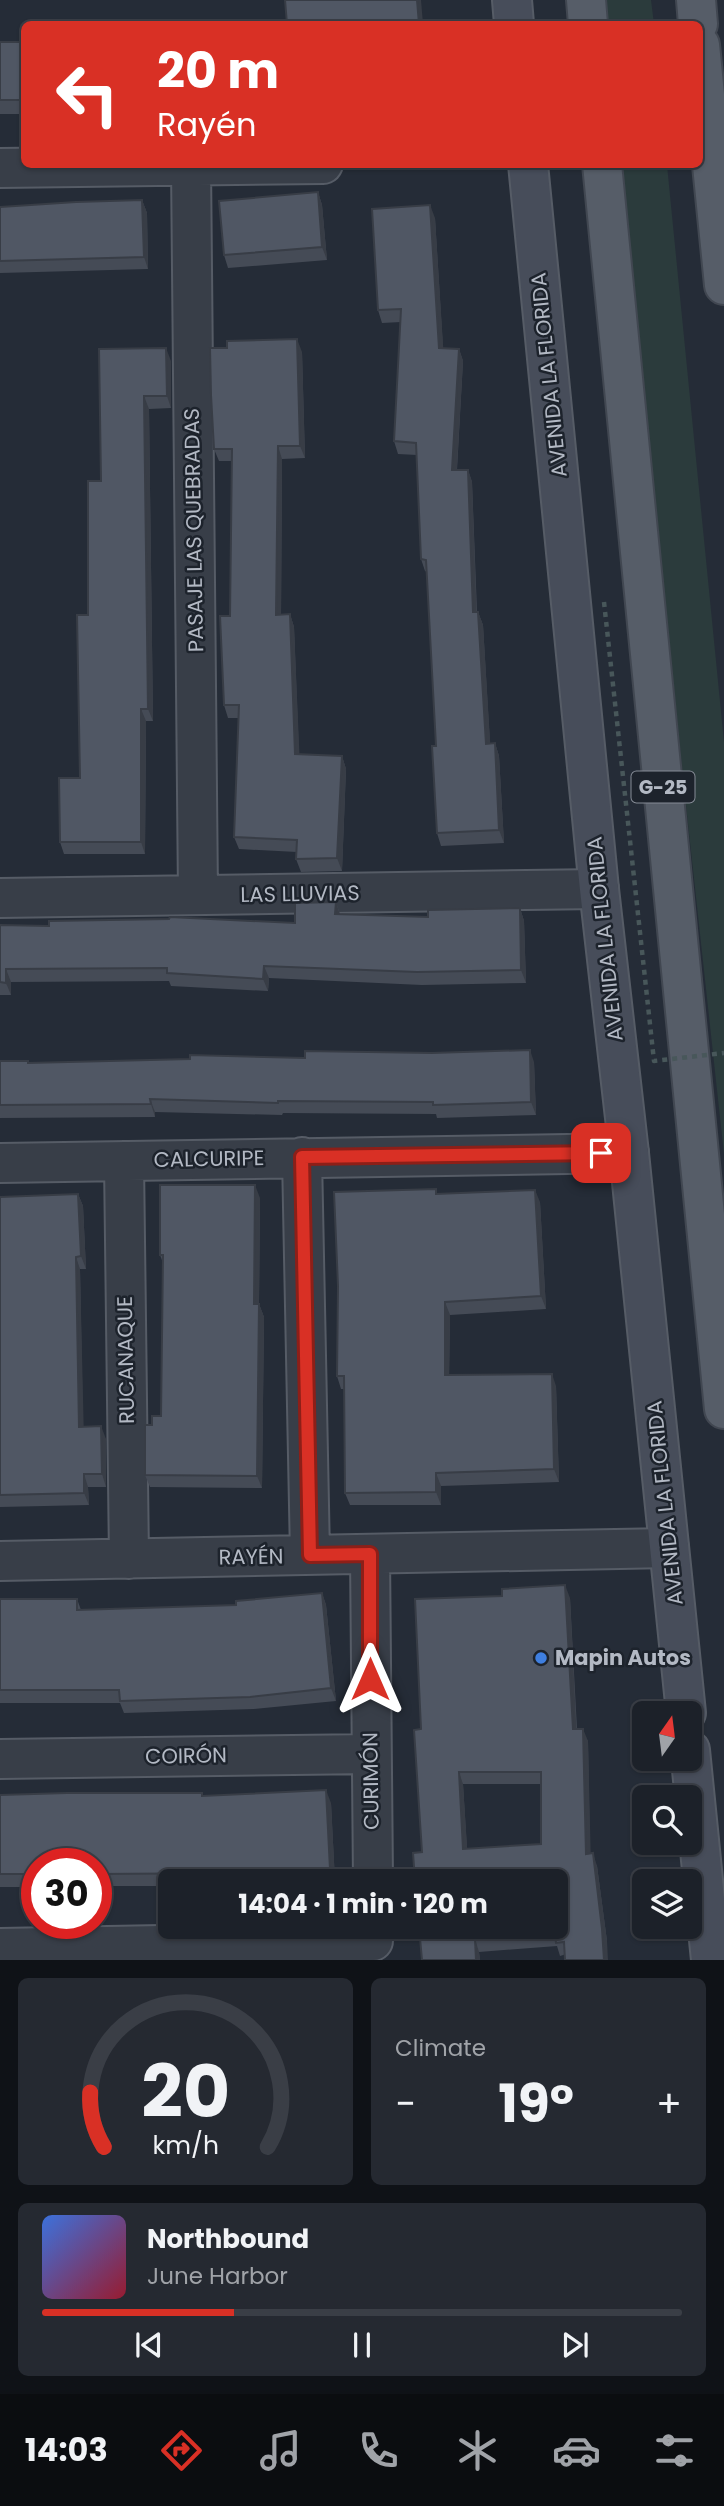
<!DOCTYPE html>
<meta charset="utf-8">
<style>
body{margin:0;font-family:Poppins,sans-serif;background:#252931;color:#f1f3f6;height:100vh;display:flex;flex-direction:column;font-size:26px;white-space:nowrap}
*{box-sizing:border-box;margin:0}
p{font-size:23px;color:#a0a3a8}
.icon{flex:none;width:38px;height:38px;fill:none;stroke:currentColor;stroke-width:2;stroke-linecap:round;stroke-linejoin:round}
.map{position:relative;height:1960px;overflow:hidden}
.sheet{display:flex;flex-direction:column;gap:18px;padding:18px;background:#0f1217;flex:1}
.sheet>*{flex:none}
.hud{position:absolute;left:21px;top:21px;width:682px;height:147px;border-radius:10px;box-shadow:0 2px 5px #0004,0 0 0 2px #3a3e46;background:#d93025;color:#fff;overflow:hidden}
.needle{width:46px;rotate:14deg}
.fabs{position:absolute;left:632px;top:1701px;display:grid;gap:14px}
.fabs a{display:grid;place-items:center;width:70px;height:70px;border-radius:10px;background:#1c2129;box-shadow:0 2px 5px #0004,0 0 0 2px #3a3e46;font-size:35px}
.speed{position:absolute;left:21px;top:1848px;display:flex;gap:14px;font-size:35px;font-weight:700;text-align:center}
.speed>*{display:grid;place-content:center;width:91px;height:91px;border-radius:50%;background:#1c2129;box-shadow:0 2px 5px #0004,0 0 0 2px #3a3e46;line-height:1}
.speed .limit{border:10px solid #d22;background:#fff;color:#111}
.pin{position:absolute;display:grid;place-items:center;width:60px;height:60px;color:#fff;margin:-30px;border-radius:14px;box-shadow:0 4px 10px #0006}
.me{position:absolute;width:77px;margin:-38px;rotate:0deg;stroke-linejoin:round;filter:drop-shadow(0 0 5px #0008)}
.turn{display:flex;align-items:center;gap:24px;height:147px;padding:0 21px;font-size:32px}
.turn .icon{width:91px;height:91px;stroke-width:2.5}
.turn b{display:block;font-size:49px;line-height:60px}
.big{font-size:52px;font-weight:700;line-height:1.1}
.sheet .tile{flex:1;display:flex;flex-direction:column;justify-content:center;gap:10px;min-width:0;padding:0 24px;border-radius:10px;background:#252931}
.sheet .dial{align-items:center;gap:0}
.dial svg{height:182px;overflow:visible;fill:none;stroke:#3a3e46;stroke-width:7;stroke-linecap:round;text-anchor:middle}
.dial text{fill:#f1f3f6;stroke:none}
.song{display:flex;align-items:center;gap:21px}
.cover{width:84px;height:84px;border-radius:10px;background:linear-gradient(135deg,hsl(220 70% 55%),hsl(350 70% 35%))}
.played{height:7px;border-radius:4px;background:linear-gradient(90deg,#d93025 30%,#3a3e46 30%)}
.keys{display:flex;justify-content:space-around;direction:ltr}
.heat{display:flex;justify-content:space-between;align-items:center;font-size:38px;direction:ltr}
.sheet .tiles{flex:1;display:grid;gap:18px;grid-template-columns:1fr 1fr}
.tile:last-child{grid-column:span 2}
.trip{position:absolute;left:158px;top:1869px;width:410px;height:70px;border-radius:10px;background:#1c2129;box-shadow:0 2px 5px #0004,0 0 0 2px #3a3e46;font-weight:700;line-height:70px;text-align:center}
.dock{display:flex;height:112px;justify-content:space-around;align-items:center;background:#0b0d10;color:#a0a3a8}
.dock .icon{width:49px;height:49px}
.dock .on{color:#d93025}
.dock b{font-size:32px;color:#f1f3f6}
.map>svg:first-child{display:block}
.green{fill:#2b3b3c}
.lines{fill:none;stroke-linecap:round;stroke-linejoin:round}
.minor-casing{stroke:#565c66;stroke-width:42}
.secondary-casing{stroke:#565c66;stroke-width:42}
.primary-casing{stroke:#414751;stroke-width:42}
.minor{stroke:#383e48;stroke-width:38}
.secondary{stroke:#474d5a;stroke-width:38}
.primary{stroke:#565d68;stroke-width:38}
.path-bridge{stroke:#48575a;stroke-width:4.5;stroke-dasharray:5 5;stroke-linecap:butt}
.wall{fill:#454b56;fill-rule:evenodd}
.shaded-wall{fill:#383d46}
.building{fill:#505764;stroke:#383d46;stroke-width:2;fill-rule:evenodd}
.route-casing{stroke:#8d1f18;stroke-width:18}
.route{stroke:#d93025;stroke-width:12}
.shop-dot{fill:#3f7fe0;stroke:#1d232c;stroke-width:2.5}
.labels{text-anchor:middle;stroke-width:5;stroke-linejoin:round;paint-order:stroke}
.shield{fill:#1d232c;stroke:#868c96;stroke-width:2}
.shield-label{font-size:19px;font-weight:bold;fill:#b3b9c4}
.street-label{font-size:21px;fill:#b3b9c4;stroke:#1d232c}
.poi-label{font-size:21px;font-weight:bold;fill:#b3b9c4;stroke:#1d232c;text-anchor:start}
</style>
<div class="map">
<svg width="724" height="1960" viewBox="0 0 724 1960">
<rect width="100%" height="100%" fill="#252c37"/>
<path class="green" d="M 605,0 L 651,0 L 654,24 L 607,24 Z
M 621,165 L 667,165 L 724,742 L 724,1154 L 684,787 Z"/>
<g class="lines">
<defs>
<path id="minor" d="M 191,165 L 198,895
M 0,168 L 323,164
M 0,898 L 599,889
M 302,1157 L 310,1555
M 124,1161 L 129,1559
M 0,1163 L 629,1153
M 370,1554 L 373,1881
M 0,1561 L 669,1548
M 0,1759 L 371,1754
M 0,1948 L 373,1941"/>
<path id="secondary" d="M 512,0 L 514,24
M 528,164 L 599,889 L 629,1153 L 686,1713
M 690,1750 L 711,1960"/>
<path id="primary" d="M 586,0 L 588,24
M 696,0 L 698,24
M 700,45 L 724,285
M 602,164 L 724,1409"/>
</defs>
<use href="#minor" class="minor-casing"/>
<use href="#secondary" class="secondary-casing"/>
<use href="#primary" class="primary-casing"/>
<use href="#minor" class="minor"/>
<use href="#secondary" class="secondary"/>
<use href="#primary" class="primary"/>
<path class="path-bridge" d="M 604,602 L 654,1061 L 724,1053"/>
</g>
<path class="wall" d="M 0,42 L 24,42 L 24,114 L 0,114 Z
M 318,192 L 322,205 L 327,260 L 228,268 L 224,255 Z
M 142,200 L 147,213 L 148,269 L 0,273 L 0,207 Z
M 435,218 L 443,348 L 459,349 L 463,361 L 457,470 L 468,470 L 472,482 L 477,612 L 478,612 L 483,625 L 490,744 L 495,743 L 499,756 L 504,843 L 441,846 L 437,833 L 436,746 L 427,572 L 425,571 L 421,559 L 417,455 L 398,454 L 394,441 L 401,322 L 382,323 L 378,310 Z
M 99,349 L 171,361 L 171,408 L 149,409 L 153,721 L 146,721 L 145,854 L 64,854 L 60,842 L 80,778 L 88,615 L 101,481 Z
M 302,352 L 305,458 L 282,459 L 281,615 L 290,614 L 294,627 L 299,754 L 342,756 L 346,769 L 342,871 L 301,872 L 296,859 L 297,852 L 239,849 L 234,837 L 239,718 L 228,718 L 224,705 L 230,616 L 232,461 L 219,461 L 214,449 Z
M 336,902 L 340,914 L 428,917 L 520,908 L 524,921 L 526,983 L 422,985 L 269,978 L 268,991 L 171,986 L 169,981 L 11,982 L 11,995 L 0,995 L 0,925 L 49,926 L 295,923 Z
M 0,1061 L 29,1063 L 534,1062 L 536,1115 L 437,1118 L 436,1114 L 283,1113 L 282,1115 L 155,1112 L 155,1117 L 0,1118 Z
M 78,1194 L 83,1206 L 86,1269 L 80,1269 L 83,1427 L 106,1439 L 106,1487 L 88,1487 L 89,1505 L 0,1507 L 0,1197 Z
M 438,1194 L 540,1202 L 546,1309 L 450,1315 L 449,1375 L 556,1386 L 559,1482 L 441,1486 L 441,1505 L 350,1505 L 345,1493 L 344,1389 L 341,1389 L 337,1376 Z
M 260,1198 L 259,1304 L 264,1317 L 262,1488 L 150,1487 L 145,1475 L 152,1425 L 161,1416 L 163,1263 L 160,1255 Z
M 322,1593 L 326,1605 L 336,1701 L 254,1709 L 124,1713 L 120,1703 L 0,1703 L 0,1599 L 77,1599 L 81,1610 L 236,1605 Z
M 570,1598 L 577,1729 L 588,1741 L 590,1854 L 597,1866 L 607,1941 L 560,1956 L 557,1946 L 479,1952 L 480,1960 L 422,1960 L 422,1852 L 421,1729 ZM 463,1784 L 541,1784 L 541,1844 L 467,1849 Z
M 202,1793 L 203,1796 L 331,1803 L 335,1881 L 170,1881 L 170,1886 L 96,1886 L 96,1864 L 37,1864 L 37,1887 L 0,1887 L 0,1795 Z"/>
<path class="shaded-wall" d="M 417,0 L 421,0 L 423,24 L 419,24 Z
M 318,192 L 322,205 L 327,260 L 322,247 Z
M 142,200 L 147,213 L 148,269 L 144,257 Z
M 430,205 L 435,218 L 444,360 L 439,348 Z
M 297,339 L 302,352 L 305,458 L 300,446 Z
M 166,348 L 171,361 L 171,408 L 167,396 Z
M 459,349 L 463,361 L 456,483 L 452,470 Z
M 144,396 L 149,409 L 153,721 L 148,709 Z
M 278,446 L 282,459 L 281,627 L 276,615 Z
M 468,470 L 472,482 L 477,625 L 473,612 Z
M 478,612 L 483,625 L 491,756 L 486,744 Z
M 290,614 L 294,627 L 300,767 L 295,754 Z
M 141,709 L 146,721 L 145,854 L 141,842 Z
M 495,743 L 499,756 L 504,843 L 499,830 Z
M 342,756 L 346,769 L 342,871 L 337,858 Z
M 336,902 L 340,915 L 335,914 Z
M 520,908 L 524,921 L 526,983 L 521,970 Z
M 264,966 L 269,978 L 268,991 L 263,979 Z
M 6,969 L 11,982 L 11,995 L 6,983 Z
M 530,1050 L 534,1062 L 536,1115 L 531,1102 Z
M 150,1099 L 155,1112 L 155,1117 L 151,1104 Z
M 255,1185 L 260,1198 L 259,1304 L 264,1317 L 262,1488 L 257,1476 L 254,1304 Z
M 535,1190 L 540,1202 L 546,1309 L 541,1296 Z
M 78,1194 L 83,1206 L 86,1269 L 81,1256 Z
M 76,1257 L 80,1269 L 84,1440 L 79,1427 Z
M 445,1302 L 450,1315 L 449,1388 L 445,1375 Z
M 552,1374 L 556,1386 L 559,1482 L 554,1469 Z
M 101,1426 L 106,1439 L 106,1487 L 102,1474 Z
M 436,1473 L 441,1486 L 441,1505 L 436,1492 Z
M 84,1474 L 88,1487 L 89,1505 L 84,1493 Z
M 565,1585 L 570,1598 L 577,1742 L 573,1729 Z
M 322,1593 L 326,1605 L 336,1701 L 331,1688 Z
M 583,1729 L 588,1741 L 591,1867 L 586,1854 Z
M 459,1772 L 463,1784 L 468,1862 L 463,1849 Z
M 326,1790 L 331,1803 L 335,1881 L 330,1869 Z
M 593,1853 L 597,1866 L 607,1941 L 608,1960 L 604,1960 Z
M 475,1939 L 479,1952 L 480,1960 L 476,1960 Z"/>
<path class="building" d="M 285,0 L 417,0 L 419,24 L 287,24 Z
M 0,42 L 24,42 L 24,100 L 0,100 Z
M 318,192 L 322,247 L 224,255 L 219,201 Z
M 142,200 L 144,257 L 0,261 L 0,207 L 76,202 Z
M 430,205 L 439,348 L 459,349 L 452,470 L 468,470 L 473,612 L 478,612 L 486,744 L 495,743 L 499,830 L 437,833 L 432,746 L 436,746 L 426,560 L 421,559 L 416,443 L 394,441 L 401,309 L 378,310 L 372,209 Z
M 297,339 L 300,446 L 278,446 L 276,615 L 290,614 L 295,754 L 342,756 L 337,858 L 296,859 L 297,840 L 234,837 L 239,705 L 224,705 L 220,616 L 230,616 L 232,449 L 214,449 L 211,395 L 210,348 L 227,348 L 227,341 Z
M 166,348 L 167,396 L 144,396 L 148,709 L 141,709 L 141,842 L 60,842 L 59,778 L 80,778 L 77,615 L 88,615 L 88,481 L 101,481 L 99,349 Z
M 336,902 L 335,914 L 428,917 L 428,910 L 520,908 L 521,970 L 417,972 L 264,966 L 263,979 L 167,973 L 167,968 L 6,969 L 6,983 L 0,982 L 0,925 L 49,926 L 49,921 L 169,919 L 170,917 L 295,923 L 295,903 Z
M 530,1050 L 531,1102 L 433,1105 L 433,1102 L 278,1101 L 278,1103 L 150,1099 L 151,1104 L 0,1105 L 0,1061 L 28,1061 L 28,1063 L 190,1059 L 190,1055 L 305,1058 L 305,1051 L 432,1053 Z
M 160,1185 L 255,1185 L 254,1304 L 259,1304 L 257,1476 L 145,1475 L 145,1425 L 152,1425 L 152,1416 L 161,1416 L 163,1255 L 160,1255 Z
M 436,1189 L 436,1194 L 535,1190 L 541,1296 L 445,1302 L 445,1375 L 552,1374 L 554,1469 L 436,1473 L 436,1492 L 345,1493 L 344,1376 L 337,1376 L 338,1286 L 334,1192 Z
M 78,1194 L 81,1256 L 76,1257 L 79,1427 L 101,1426 L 102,1474 L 84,1474 L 84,1493 L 0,1495 L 0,1197 Z
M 565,1585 L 573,1729 L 583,1729 L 586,1854 L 593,1853 L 602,1929 L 604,1960 L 565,1960 L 564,1942 L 556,1943 L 555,1934 L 475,1939 L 476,1960 L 422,1960 L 419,1927 L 555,1927 L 555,1881 L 415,1881 L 413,1853 L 422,1852 L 414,1730 L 421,1729 L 415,1599 L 502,1596 L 502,1589 ZM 459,1772 L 541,1772 L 541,1844 L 463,1849 Z
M 322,1593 L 331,1688 L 250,1697 L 120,1701 L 119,1690 L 0,1690 L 0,1599 L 77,1599 L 77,1610 L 236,1605 L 236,1601 Z
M 326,1790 L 330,1869 L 246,1873 L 96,1874 L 96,1864 L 37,1864 L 37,1874 L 0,1874 L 0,1795 L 67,1793 L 202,1793 L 202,1796 Z"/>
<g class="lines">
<defs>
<path id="route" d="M 370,1679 L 370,1554 L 310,1555 L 302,1157 L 601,1153"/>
</defs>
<use href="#route" class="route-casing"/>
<use href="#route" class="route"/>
</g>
<circle class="shop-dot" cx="541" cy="1658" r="7"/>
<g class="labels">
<rect class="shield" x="631.5" y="771.5" width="63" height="31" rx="5"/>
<g class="shield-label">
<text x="663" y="794">G-25</text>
</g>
<g class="street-label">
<text transform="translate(549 375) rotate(-96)" y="7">AVENIDA LA FLORIDA</text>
<text transform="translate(194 530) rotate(-91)" y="7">PASAJE LAS QUEBRADAS</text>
<text transform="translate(300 894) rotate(-1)" y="7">LAS LLUVIAS</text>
<text transform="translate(605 939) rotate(-96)" y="7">AVENIDA LA FLORIDA</text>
<text transform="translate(209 1159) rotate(-1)" y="7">CALCURIPE</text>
<text transform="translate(126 1360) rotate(-91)" y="7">RUCANAQUE</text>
<text transform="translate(665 1503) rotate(-96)" y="7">AVENIDA LA FLORIDA</text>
<text transform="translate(251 1557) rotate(-1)" y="7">RAYÉN</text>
<text transform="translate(186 1756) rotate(-1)" y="7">COIRÓN</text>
<text transform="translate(371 1781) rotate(-91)" y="7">CURIMÓN</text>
</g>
<g class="poi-label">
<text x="555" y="1665">Mapin Autos</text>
</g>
</g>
</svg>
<div class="fabs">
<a><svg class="needle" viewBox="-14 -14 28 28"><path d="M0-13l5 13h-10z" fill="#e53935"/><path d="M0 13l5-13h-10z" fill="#a0a3a8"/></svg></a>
<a><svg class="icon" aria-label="search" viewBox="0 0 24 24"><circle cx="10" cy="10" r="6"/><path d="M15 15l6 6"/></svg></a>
<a><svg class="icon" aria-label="layers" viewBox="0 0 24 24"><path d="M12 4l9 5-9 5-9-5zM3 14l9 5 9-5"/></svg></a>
</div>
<div class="speed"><div class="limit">30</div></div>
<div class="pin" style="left:601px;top:1153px;background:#d93025"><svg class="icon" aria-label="arrive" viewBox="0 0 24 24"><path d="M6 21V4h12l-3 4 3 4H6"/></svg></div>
<svg class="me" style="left:370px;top:1679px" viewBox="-20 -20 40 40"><path d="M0-17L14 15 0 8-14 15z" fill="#d93025" stroke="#fff" stroke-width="4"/></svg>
<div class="trip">14:04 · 1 min · 120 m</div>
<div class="hud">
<div class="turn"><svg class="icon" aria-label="left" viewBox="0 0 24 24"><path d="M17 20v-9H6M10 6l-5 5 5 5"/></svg><div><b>20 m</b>Rayén</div></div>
</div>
</div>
<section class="sheet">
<div class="tiles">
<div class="tile dial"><svg viewBox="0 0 100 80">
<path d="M14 69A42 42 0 1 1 86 69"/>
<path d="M14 69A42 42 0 0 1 8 45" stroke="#d93025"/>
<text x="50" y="56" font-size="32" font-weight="700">20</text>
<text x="50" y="72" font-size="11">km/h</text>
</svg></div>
<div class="tile"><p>Climate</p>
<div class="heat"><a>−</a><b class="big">19°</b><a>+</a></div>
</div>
<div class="tile">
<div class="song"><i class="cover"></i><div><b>Northbound</b><p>June Harbor</p></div></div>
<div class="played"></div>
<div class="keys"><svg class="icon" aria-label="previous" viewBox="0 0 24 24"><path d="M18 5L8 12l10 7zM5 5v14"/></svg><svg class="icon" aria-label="pause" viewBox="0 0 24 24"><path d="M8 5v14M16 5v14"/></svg><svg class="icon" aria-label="next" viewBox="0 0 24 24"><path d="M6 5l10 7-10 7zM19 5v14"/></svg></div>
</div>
</div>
</section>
<nav class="dock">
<b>14:03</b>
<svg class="icon on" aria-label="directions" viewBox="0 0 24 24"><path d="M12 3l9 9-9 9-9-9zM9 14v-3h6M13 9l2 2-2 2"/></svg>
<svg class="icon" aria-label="music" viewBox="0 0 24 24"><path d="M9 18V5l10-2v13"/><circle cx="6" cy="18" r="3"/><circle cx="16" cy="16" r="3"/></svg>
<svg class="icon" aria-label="phone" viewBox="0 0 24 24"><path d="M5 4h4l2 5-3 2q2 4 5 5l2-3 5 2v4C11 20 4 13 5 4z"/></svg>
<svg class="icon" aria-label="climate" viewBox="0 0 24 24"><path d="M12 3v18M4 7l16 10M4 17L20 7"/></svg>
<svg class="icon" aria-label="car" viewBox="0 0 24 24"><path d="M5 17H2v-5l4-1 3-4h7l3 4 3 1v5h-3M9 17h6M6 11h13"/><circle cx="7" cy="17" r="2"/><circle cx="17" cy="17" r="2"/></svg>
<svg class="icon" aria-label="filters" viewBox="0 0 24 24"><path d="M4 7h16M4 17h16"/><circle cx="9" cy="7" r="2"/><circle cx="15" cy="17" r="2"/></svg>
</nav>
